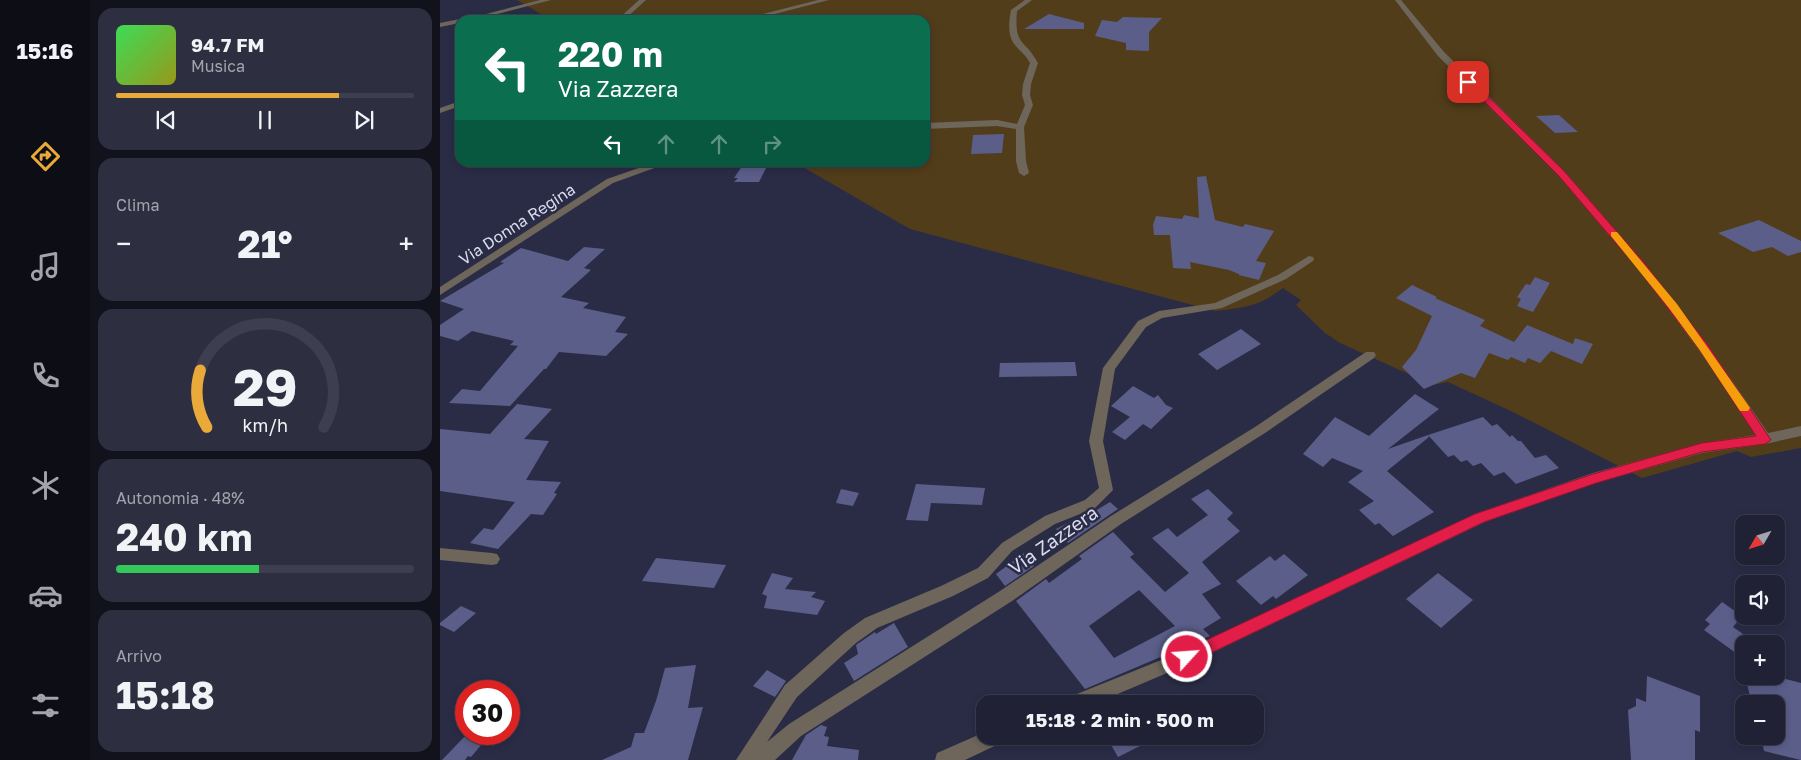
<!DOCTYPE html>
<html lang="it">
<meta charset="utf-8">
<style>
body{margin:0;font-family:"Golos Text",sans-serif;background:#2d2e40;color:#f1f3f6;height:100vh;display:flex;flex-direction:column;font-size:19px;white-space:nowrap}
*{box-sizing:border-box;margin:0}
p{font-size:16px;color:#a2a3ac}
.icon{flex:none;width:28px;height:28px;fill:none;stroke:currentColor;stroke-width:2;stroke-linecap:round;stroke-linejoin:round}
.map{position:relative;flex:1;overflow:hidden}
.side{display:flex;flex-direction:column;gap:8px;padding:8px;background:#12121d;width:350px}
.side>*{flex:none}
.top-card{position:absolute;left:15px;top:15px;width:475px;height:152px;border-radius:15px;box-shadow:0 2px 8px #0003,0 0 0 1px #3d3e4f;background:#0b6e4f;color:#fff;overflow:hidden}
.needle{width:32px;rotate:231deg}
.buttons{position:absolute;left:1295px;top:515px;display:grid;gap:10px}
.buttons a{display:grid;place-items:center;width:50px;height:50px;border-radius:10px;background:#202134;box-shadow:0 2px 8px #0003,0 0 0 1px #3d3e4f;font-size:25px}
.speed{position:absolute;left:15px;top:680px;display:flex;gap:10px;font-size:25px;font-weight:700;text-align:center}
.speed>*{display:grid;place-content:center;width:65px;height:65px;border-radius:50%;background:#202134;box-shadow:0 2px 8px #0003,0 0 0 1px #3d3e4f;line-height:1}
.speed .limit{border:8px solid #d22;background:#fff;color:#111}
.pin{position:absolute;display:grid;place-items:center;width:42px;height:42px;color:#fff;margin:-21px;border-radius:10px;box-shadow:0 2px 8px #0006}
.me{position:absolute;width:55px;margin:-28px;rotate:64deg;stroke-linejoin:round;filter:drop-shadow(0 0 4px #0008)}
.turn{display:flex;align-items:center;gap:18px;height:105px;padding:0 20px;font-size:22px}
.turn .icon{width:65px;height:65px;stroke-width:2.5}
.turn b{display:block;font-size:35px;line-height:42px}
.lanes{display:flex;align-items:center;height:48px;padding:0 20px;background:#0003;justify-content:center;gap:25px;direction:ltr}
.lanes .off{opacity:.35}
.big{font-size:38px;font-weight:700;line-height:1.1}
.side .tile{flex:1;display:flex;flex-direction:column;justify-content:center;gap:8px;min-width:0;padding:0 18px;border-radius:15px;background:#2d2e40}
.side .dial{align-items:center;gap:0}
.dial svg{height:130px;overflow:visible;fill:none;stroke:#3d3e4f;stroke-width:7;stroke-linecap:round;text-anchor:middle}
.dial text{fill:#f1f3f6;stroke:none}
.song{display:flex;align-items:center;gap:15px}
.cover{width:60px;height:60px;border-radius:8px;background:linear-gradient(135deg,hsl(130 70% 55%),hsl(60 70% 35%))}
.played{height:5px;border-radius:2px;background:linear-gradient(90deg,#eaaa39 75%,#3d3e4f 75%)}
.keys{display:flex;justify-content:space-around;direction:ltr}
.heat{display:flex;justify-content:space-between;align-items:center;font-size:28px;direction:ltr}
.charge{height:8px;border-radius:4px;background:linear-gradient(90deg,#34c759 48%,#3d3e4f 0)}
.trip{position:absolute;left:536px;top:695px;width:288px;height:50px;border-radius:15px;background:#202134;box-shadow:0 2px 8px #0003,0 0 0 1px #3d3e4f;font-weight:700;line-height:50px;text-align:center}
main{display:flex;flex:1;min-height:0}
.tabs{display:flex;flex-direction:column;width:90px;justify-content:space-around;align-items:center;background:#0d0d15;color:#a2a3ac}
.tabs .icon{width:35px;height:35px}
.tabs .current{color:#eaaa39}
.tabs b{font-size:22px;color:#f1f3f6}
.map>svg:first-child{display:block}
.green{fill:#523d1a}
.building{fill:#5b5e89;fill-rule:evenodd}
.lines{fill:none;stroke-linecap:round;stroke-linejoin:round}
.minor{fill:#6e665a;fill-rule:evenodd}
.route{fill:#e11d48;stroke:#92132f}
.slow{fill:#f59e0b}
.labels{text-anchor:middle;stroke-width:5;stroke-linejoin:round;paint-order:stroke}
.street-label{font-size:16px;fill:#d9dbec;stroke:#2a2c46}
.near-street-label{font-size:19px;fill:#d9dbec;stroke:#2a2c46}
</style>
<main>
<nav class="tabs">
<b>15:16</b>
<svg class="icon current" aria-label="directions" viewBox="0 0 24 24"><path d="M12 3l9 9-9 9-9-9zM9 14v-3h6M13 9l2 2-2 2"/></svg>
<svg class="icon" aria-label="music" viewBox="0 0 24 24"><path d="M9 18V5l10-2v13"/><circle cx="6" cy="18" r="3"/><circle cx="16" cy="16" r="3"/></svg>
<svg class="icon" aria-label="phone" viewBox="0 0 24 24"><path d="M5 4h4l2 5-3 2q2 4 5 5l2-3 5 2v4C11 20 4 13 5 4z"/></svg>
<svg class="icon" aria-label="climate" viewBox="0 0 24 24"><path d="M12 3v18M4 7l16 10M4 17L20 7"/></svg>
<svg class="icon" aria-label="car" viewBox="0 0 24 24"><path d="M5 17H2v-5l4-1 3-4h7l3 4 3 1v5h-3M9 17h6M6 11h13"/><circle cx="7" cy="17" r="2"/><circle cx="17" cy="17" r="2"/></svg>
<svg class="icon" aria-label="filters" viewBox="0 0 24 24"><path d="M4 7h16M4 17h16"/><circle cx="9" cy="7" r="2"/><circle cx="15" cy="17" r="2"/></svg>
</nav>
<section class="side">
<div class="tile">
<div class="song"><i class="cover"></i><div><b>94.7 FM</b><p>Musica</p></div></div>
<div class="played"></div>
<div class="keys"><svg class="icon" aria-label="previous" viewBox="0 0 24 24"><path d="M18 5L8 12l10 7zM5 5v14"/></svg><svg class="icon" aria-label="pause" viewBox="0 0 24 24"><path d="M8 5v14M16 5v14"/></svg><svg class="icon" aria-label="next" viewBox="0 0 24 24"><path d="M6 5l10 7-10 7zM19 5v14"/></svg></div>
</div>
<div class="tile"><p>Clima</p>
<div class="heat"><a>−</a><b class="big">21°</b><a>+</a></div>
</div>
<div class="tile dial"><svg viewBox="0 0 100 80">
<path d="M14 69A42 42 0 1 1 86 69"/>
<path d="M14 69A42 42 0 0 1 10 34" stroke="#eaaa39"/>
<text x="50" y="56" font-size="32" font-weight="700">29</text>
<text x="50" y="72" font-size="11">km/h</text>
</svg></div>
<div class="tile"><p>Autonomia · 48%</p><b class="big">240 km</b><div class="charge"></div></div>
<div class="tile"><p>Arrivo</p><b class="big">15:18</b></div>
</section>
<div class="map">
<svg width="1361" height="760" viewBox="0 0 1361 760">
<rect width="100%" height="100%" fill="#2a2c46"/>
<path class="green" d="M 77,0 L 1361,0 L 1361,448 L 1311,457 L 1297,451 L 1202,478 L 1075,413 L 1008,382 L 993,385 L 900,343 L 885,333 L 856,305 L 861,300 L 843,288 C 818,307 805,307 775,311 L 470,229 L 356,163 L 485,162 L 485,20 L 111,20 Z"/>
<path class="building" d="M 609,14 L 644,23 L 644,29 L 584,29 Z
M 683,17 L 722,18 L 709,32 L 709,51 L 686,50 L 686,43 L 655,36 L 662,20 L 677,22 Z
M 1119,115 L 1138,132 L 1115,133 L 1096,116 Z
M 564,134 L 562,153 L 531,154 L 533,135 Z
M 305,162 L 324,162 L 322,167 L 327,166 L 319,182 L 294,182 L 298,178 L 294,178 Z
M 766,176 L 775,220 L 803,227 L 805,224 L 834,231 L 816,261 L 826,263 L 819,280 L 799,275 L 799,274 L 789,270 L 750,262 L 751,269 L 733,268 L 730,235 L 714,235 L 713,225 L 716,216 L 742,219 L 744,215 L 759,218 L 757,177 Z
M 1319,220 L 1361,241 L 1361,252 L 1348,256 L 1332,247 L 1313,252 L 1278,233 Z
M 144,247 L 165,249 L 144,268 L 151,270 L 121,297 L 149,303 L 143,308 L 186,317 L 175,332 L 188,334 L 166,356 L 119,352 L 106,369 L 104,369 L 70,406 L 9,403 L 22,389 L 40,391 L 78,346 L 70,345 L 74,341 L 32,331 L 18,341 L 0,336 L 0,325 L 24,309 L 0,301 L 64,263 L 60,262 L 81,248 L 128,261 Z
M 1095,277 L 1110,283 L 1093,312 L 1077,306 L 1081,299 L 1077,297 L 1086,284 L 1090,285 Z
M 972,285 L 997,297 L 995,298 L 1045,320 L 1040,326 L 1074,342 L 1087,325 L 1133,344 L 1135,338 L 1153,344 L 1142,364 L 1111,351 L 1100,363 L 1088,358 L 1085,363 L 1071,357 L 1068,360 L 1049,353 L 1035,378 L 1021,373 L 984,389 L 962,367 L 976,350 L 992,316 L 956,298 Z
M 801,329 L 821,344 L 777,370 L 758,354 Z
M 635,362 L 637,376 L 559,377 L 560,363 Z
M 693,386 L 714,398 L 718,395 L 726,405 L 733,408 L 711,429 L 703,424 L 685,440 L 672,432 L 690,417 L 671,406 Z
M 975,394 L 999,409 L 948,449 L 988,435 L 989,437 L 947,471 L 994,512 L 953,536 L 939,523 L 935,525 L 919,510 L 934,501 L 908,482 L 923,471 L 892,458 L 883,467 L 863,454 L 895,417 L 929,436 Z
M 77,404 L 112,409 L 84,439 L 109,441 L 86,480 L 121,482 L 114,493 L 117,494 L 103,515 L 91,514 L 58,549 L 30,543 L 44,528 L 53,530 L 75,502 L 0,491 L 0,429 L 50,434 Z
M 1043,417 L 1052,426 L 1057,424 L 1070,437 L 1072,435 L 1078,441 L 1081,441 L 1095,458 L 1106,455 L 1119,468 L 1076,484 L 1064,472 L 1054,476 L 1041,463 L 1033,466 L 1027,460 L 1021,462 L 1014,455 L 1008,457 L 988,435 Z
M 476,484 L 545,488 L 542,505 L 491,503 L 488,521 L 466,520 Z
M 401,489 L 419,493 L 413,506 L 396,503 Z
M 768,489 L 793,513 L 787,519 L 800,531 L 762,562 L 781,584 L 762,594 L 781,618 L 763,629 L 770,636 L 645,689 L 576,601 L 606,579 L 609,583 L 642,559 L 639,556 L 673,532 L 694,554 L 690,557 L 725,592 L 749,573 L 712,538 L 728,528 L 737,537 L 768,515 L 751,499 ZM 699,590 L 735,626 L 674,658 L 649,626 Z
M 670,502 L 678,509 L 628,543 L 616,529 L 646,514 L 655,511 Z
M 584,553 L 594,566 L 565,586 L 556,574 Z
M 844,554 L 868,575 L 836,599 L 833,596 L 821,605 L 796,581 L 830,556 L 835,561 Z
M 216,558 L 286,565 L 274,588 L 202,581 Z
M 332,573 L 353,578 L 345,589 L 376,592 L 371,597 L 385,601 L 377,615 L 324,608 L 327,596 L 322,594 Z
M 998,573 L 1033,600 L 1001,628 L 966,599 Z
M 1282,602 L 1302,616 L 1293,627 L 1313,641 L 1311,644 L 1304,644 L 1304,652 L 1300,656 L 1264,630 L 1270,624 L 1265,620 Z
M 21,606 L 36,613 L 14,632 L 0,625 L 0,623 Z
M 454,623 L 468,647 L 414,681 L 404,663 L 418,654 L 416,645 L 435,632 L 436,634 Z
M 256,665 L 248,708 L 263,707 L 248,760 L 162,760 L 191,747 L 195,733 L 204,733 L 216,701 L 225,668 Z
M 327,670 L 346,681 L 335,697 L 313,686 Z
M 1207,676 L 1260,696 L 1260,732 L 1255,730 L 1255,760 L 1191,760 L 1188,710 L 1196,706 L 1196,698 L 1206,702 Z
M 1305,676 L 1334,676 L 1361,683 L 1361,760 L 1324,751 L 1321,736 L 1336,736 L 1336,704 L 1312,704 Z
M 381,725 L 387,727 L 384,736 L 389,737 L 387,746 L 419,750 L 418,760 L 352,760 L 366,735 Z
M 27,734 L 35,734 L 42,744 L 31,757 L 28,756 L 25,760 L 2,760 Z
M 666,736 L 720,736 L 678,757 Z"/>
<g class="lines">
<path class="minor" d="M 100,0 L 111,0 L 34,20 L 20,20 L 20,23 L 0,27 L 0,23 L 20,19 L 23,20 Z
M 199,0 L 206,0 L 184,20 L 177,20 Z
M 378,0 L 389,0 L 311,20 L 299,20 Z
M 585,0 L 592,0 L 577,11 C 574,47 584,37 598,63 L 591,84 L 590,95 L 593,105 L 584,127 L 586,161 L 589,173 L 584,176 L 579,173 L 576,161 L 576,129 L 557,126 L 485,129 L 485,123 L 557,120 L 577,124 L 585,105 L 582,95 L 583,84 L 590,63 C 586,55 581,52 575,45 C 567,35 569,21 571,10 Z
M 955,0 L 961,0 L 1004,52 L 1124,171 L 1206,265 L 1267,344 L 1328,433 L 1361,426 L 1361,436 L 1325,444 L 1262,453 L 1156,483 L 1045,522 L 753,662 L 654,704 L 624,704 L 627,698 L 741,652 L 1035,514 L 1153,473 L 1262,443 L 1316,435 L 1259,350 L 1198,269 L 1118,175 L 998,56 Z
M 20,101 L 20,106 L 0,113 L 0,108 Z
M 216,162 L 231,162 L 173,183 L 0,295 L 0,287 L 167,179 Z
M 869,256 L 873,257 L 874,259 L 873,261 L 846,279 L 782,308 L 722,318 L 706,327 L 675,369 L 663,441 L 673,490 L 655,508 L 615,524 L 572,551 L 548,578 L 513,596 L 437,628 L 416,643 L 357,697 L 327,742 L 349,724 L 560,591 L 671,516 L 815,427 L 926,352 L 934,352 L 936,355 L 934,358 L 825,433 L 681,524 L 572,601 L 361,736 L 335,760 L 296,760 L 345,685 L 404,633 L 425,618 L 501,586 L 538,568 L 562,543 L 605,516 L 645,500 L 659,488 L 649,441 L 663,368 L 698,321 L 719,311 L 775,303 L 838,275 Z
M 0,548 L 52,553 L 57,554 L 60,559 L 57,564 L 52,565 L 0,560 Z
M 545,732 L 545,736 L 566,736 L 563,742 L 525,760 L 495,760 L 497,753 Z"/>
</g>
<path class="route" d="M 1026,80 L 1031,80 L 1124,171 L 1205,264 L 1267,344 L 1331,440 L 1325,444 L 1262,452 L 1156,483 L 1044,522 L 752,662 L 747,664 L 741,662 L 739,657 L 741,652 L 1035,514 L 1153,474 L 1262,443 L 1316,436 L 1259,349 L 1198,269 L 1118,175 L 1026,83 Z"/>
<path class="slow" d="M 1171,232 L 1177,232 L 1237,304 L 1308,405 L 1310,408 L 1308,411 L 1300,411 L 1259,349 L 1229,308 L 1171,236 Z"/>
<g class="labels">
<g class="street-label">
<text transform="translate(77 224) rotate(-33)" y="6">Via Donna Regina</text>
</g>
<g class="near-street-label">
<text transform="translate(613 540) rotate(-35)" y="7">Via Zazzera</text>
</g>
</g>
</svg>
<div class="buttons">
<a><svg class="needle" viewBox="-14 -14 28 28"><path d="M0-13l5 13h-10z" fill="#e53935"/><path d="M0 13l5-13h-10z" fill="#a2a3ac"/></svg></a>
<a><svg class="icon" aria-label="sound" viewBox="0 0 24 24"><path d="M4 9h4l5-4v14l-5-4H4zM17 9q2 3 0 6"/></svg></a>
<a>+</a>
<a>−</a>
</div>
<div class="speed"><div class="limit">30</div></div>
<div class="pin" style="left:1028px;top:82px;background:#d93025"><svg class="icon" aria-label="arrive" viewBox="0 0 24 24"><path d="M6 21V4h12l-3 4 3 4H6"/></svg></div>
<svg class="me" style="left:747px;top:657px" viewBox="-20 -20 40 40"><circle r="17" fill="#e11d48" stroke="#fff" stroke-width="3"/><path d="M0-11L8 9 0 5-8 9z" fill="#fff"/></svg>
<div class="trip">15:18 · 2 min · 500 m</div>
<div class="top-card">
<div class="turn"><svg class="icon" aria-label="left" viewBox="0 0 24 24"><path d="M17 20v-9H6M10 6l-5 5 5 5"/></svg><div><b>220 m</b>Via Zazzera</div></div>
<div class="lanes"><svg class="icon" aria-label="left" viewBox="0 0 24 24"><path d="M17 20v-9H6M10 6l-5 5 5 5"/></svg><svg class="icon off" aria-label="ahead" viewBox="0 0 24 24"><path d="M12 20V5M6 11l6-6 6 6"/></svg><svg class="icon off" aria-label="ahead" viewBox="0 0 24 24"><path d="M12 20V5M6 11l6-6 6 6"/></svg><svg class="icon off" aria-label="right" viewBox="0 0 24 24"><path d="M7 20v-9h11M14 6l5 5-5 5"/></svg></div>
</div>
</div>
</main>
